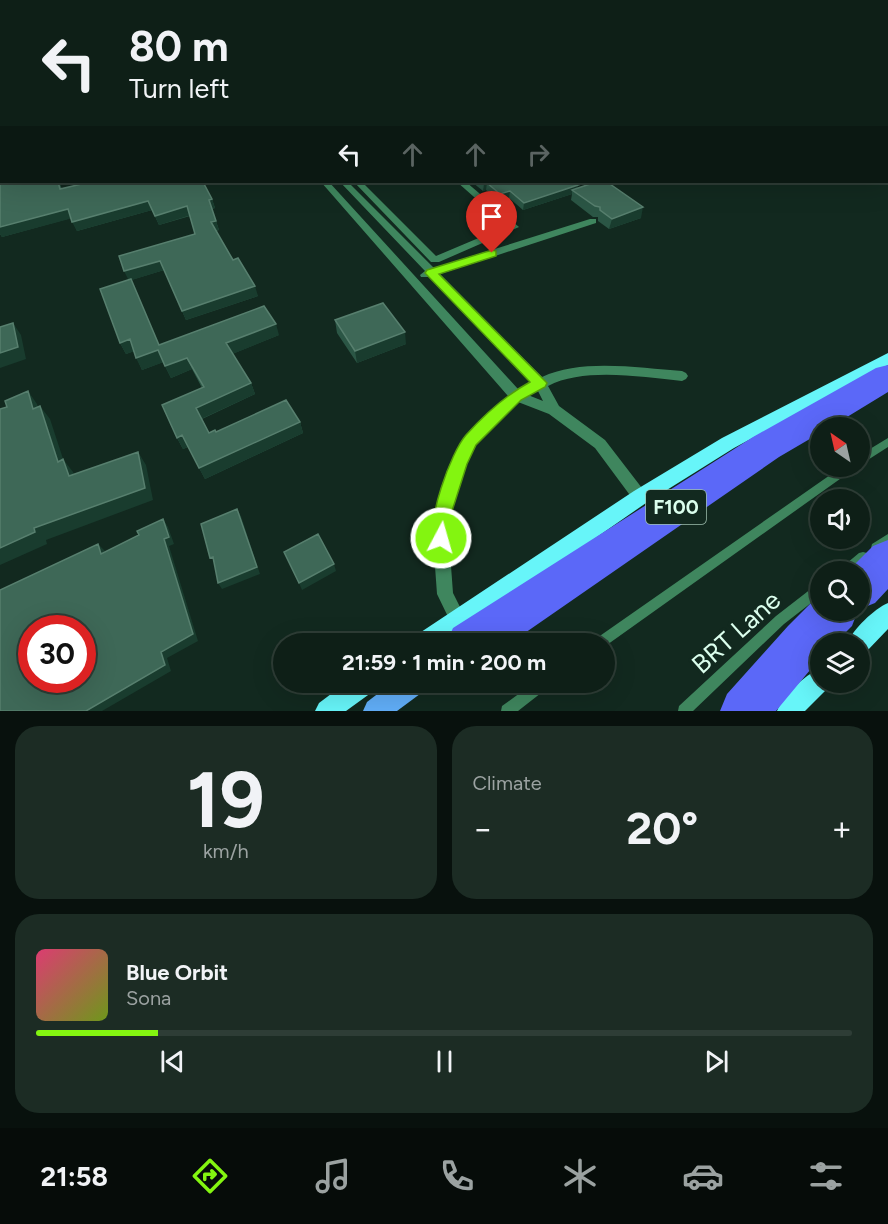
<!DOCTYPE html>
<meta charset="utf-8">
<style>
body{margin:0;font-family:Figtree,sans-serif;background:#1c2c24;color:#f1f3f6;height:100vh;display:flex;flex-direction:column;font-size:22px;white-space:nowrap}
*{box-sizing:border-box;margin:0}
p{font-size:20px;color:#9ba2a1}
.icon{flex:none;width:33px;height:33px;fill:none;stroke:currentColor;stroke-width:2;stroke-linecap:round;stroke-linejoin:round}
.map{position:relative;height:711px;overflow:hidden}
.side{display:flex;flex-direction:column;gap:15px;padding:15px;background:#08110d;flex:1}
.side>*{flex:none}
.guide{position:absolute;left:0px;top:0px;width:888px;height:183px;box-shadow:0 6px 24px #0002,0 0 0 2px #2e3d36;background:#0e1f17;color:#f1f3f6;overflow:hidden}
.needle{width:39px;rotate:326deg}
.buttons{position:absolute;left:810px;top:417px;display:grid;gap:12px}
.buttons a{display:grid;place-items:center;width:60px;height:60px;border-radius:50%;background:#0e1f17;box-shadow:0 6px 24px #0002,0 0 0 2px #2e3d36;font-size:30px}
.speed{position:absolute;left:18px;top:615px;display:flex;gap:12px;font-size:30px;font-weight:700;text-align:center}
.speed>*{display:grid;place-content:center;width:78px;height:78px;border-radius:50%;background:#0e1f17;box-shadow:0 6px 24px #0002,0 0 0 2px #2e3d36;line-height:1}
.speed .limit{border:9px solid #d22;background:#fff;color:#111}
.pin{position:absolute;display:grid;place-items:center;width:51px;height:51px;color:#fff;margin:-62px -26px;border-radius:50% 50% 50% 0;rotate:-45deg;box-shadow:0 0 6px #0007}
.pin .icon{rotate:45deg}
.me{position:absolute;width:66px;margin:-33px;rotate:6deg;stroke-linejoin:round;filter:drop-shadow(0 0 4px #0008)}
.turn{display:flex;align-items:center;gap:21px;height:126px;padding:0 30px;font-size:27px}
.turn .icon{width:78px;height:78px;stroke-width:2.5}
.turn b{display:block;font-size:42px;line-height:51px}
.lanes{display:flex;align-items:center;height:57px;padding:0 30px;background:#0003;justify-content:center;gap:30px;direction:ltr}
.lanes .off{opacity:.35}
.big{font-size:45px;font-weight:700;line-height:1.1}
.side .tile{flex:1;display:flex;flex-direction:column;justify-content:center;gap:9px;min-width:0;padding:0 21px;border-radius:24px;background:#1c2c24}
.side .dial{align-items:center;gap:0}
.dial b{font-size:78px;line-height:1}
.song{display:flex;align-items:center;gap:18px}
.cover{width:72px;height:72px;border-radius:9px;background:linear-gradient(135deg,hsl(340 70% 55%),hsl(80 70% 35%))}
.played{height:6px;border-radius:3px;background:linear-gradient(90deg,#83f510 15%,#2e3d36 15%)}
.keys{display:flex;justify-content:space-around;direction:ltr}
.heat{display:flex;justify-content:space-between;align-items:center;font-size:33px;direction:ltr}
.side .tiles{flex:1;display:grid;gap:15px;grid-template-columns:1fr 1fr}
.tile:last-child{grid-column:span 2}
.trip{position:absolute;left:273px;top:633px;width:342px;height:60px;border-radius:30px;background:#0e1f17;box-shadow:0 6px 24px #0002,0 0 0 2px #2e3d36;font-weight:700;line-height:60px;text-align:center}
.tabs{display:flex;height:96px;justify-content:space-around;align-items:center;background:#060c09;color:#9ba2a1}
.tabs .icon{width:42px;height:42px}
.tabs .current{color:#83f510}
.tabs b{font-size:27px;color:#f1f3f6}
.map>svg:first-child{display:block}
.lines{fill:none;stroke-linecap:round;stroke-linejoin:round}
.service{fill:#3f865e;fill-rule:evenodd}
.minor{fill:#3f865e;fill-rule:evenodd}
.primary{fill:#67f5f9;fill-rule:evenodd}
.trunk{fill:#61aef8;fill-rule:evenodd}
.motorway{fill:#5b68f8;fill-rule:evenodd}
.wall{fill:#2b5645}
.shaded-wall{fill:#193c2e}
.building{fill:#3e6857;stroke:#577f6e;stroke-width:1.5;fill-rule:evenodd}
.route{fill:#83f510;stroke:#559f0a;stroke-width:1.5}
.labels{text-anchor:middle;stroke-width:6;stroke-linejoin:round;paint-order:stroke}
.shield{fill:#12291f;stroke:#9fbeaf;stroke-width:1.5}
.shield-label{font-size:20px;font-weight:bold;fill:#dbfeed}
.near-street-label{font-size:26px;fill:#dbfeed;stroke:#12291f}
</style>
<div class="map">
<svg width="888" height="711" viewBox="0 0 888 711">
<rect width="100%" height="100%" fill="#12291f"/>
<g class="lines">
<path class="service" d="M 888,438 L 888,447 L 863,463 L 860,464 L 860,455 Z
M 843,466 L 856,466 L 854,469 L 604,647 L 604,644 L 592,644 L 594,640 Z
M 888,534 L 888,545 L 876,553 L 872,552 L 871,548 L 872,544 Z
M 863,552 L 867,553 L 868,557 L 867,561 L 854,572 L 840,572 L 841,568 L 859,553 Z
M 820,583 L 820,596 L 784,624 L 693,711 L 678,711 L 679,706 L 776,616 L 816,585 Z
M 535,682 L 552,682 L 550,686 L 518,711 L 501,711 L 502,706 Z"/>
<path class="minor" d="M 252,0 L 262,0 L 248,2 Z
M 2,41 L 2,45 L 0,46 L 0,42 Z
M 321,182 L 329,182 L 518,389 L 532,382 L 430,277 L 421,277 L 420,275 L 425,271 L 340,182 L 348,182 L 434,268 L 590,219 L 596,219 L 596,223 L 440,274 L 542,377 C 581,358 640,368 682,371 L 686,373 L 688,376 L 686,379 L 682,381 C 642,377 584,367 548,386 L 559,406 L 605,440 L 645,492 L 647,497 L 645,502 L 640,503 L 635,502 L 595,448 L 549,414 L 518,402 L 475,445 L 466,464 L 451,508 L 449,539 L 453,593 L 466,619 L 464,625 L 458,627 L 452,625 L 437,594 L 433,539 L 437,508 L 452,464 L 465,437 L 508,396 ZM 538,391 L 543,401 L 528,395 Z
M 354,182 L 362,182 L 436,256 L 507,226 L 457,182 L 466,182 L 519,227 L 439,262 L 431,262 Z"/>
<path class="primary" d="M 888,353 L 888,365 L 734,448 L 646,503 L 443,644 L 412,644 L 415,636 L 634,491 L 722,438 Z
M 888,603 L 888,629 L 866,652 L 860,654 L 860,644 L 847,644 C 853,629 874,609 888,603 Z
M 820,669 L 820,682 L 830,682 L 828,688 L 805,711 L 777,711 C 784,695 804,675 820,669 Z
M 347,682 L 378,682 L 375,690 L 346,711 L 315,711 L 319,703 Z"/>
<path class="trunk" d="M 393,682 L 427,682 L 424,691 L 397,711 L 363,711 L 367,702 Z"/>
<path class="motorway" d="M 888,365 L 888,392 L 829,428 L 820,428 L 820,433 L 779,457 L 509,644 L 446,644 L 453,628 L 753,437 L 876,368 Z
M 888,540 L 888,589 L 875,603 L 860,609 L 860,572 L 847,572 L 873,546 Z
M 820,594 L 820,610 L 858,610 L 852,626 L 834,644 L 820,644 L 820,658 L 776,711 L 720,711 L 727,694 L 788,626 Z"/>
</g>
<path class="wall" d="M 341,0 L 376,0 L 378,2 L 343,2 Z
M 534,0 L 888,0 L 888,19 L 886,18 L 886,2 L 534,2 Z
M 0,162 L 2,182 L 59,182 L 62,189 L 212,199 L 215,208 L 212,209 L 219,230 L 216,231 L 233,260 L 258,296 L 186,320 L 164,270 L 131,280 L 159,345 L 279,335 L 232,354 L 251,383 L 255,394 L 202,419 L 209,433 L 300,422 L 303,433 L 205,479 L 188,447 L 183,449 L 177,438 L 202,388 L 192,369 L 171,378 L 163,362 L 142,370 L 134,351 L 126,354 L 120,343 L 129,280 L 195,234 L 190,216 L 159,225 L 152,210 L 77,231 L 71,218 L 2,237 L 0,234 Z
M 472,182 L 572,182 L 578,185 L 577,188 L 641,218 L 609,229 L 598,221 L 598,217 L 593,217 L 571,200 L 572,194 L 523,210 L 509,198 L 499,201 L 486,190 L 483,191 Z
M 335,320 L 406,344 L 357,363 L 337,333 Z"/>
<path class="shaded-wall" d="M 0,132 L 2,132 L 2,140 L 0,141 Z
M 487,183 L 486,190 L 483,191 L 484,184 Z
M 578,185 L 576,192 L 572,190 L 572,194 L 523,210 L 524,203 Z
M 510,191 L 509,198 L 499,201 L 500,194 Z
M 212,199 L 215,208 L 212,209 L 209,200 Z
M 148,201 L 152,210 L 77,231 L 72,222 Z
M 187,206 L 191,215 L 159,225 L 155,216 Z
M 643,207 L 641,218 L 609,229 L 612,219 Z
M 68,209 L 73,218 L 2,237 L 0,234 L 0,227 Z
M 216,221 L 219,230 L 214,231 L 211,222 Z
M 160,261 L 164,270 L 129,281 L 124,271 Z
M 255,286 L 258,296 L 186,320 L 182,311 Z
M 13,323 L 21,335 L 26,359 L 0,368 L 0,353 Z
M 276,324 L 279,335 L 230,355 L 226,343 Z
M 405,332 L 406,344 L 357,363 L 355,351 Z
M 130,339 L 135,351 L 126,354 L 120,343 Z
M 158,350 L 164,362 L 142,370 L 136,358 Z
M 187,358 L 192,369 L 171,378 L 165,366 Z
M 251,383 L 255,394 L 201,419 L 196,408 Z
M 28,391 L 37,404 L 43,422 L 33,409 Z
M 40,406 L 50,419 L 68,474 L 58,462 Z
M 300,422 L 303,433 L 205,479 L 199,468 Z
M 182,435 L 188,447 L 183,449 L 177,438 Z
M 138,452 L 146,465 L 153,500 L 46,540 L 47,544 L 0,565 L 0,548 L 34,528 Z
M 63,459 L 73,472 L 79,489 L 69,476 Z
M 237,509 L 241,516 L 260,574 L 222,589 L 218,583 Z
M 163,519 L 168,527 L 174,544 L 169,546 L 198,641 L 167,658 L 171,671 L 102,711 L 86,711 L 161,652 L 164,539 Z
M 98,544 L 105,551 L 101,554 Z
M 334,564 L 336,571 L 302,590 L 299,583 Z"/>
<path class="building" d="M 42,0 L 67,0 L 68,2 L 42,2 Z
M 350,0 L 376,0 L 378,2 L 350,2 L 352,1 Z
M 535,0 L 888,0 L 888,12 L 886,11 L 886,2 L 538,2 Z
M 886,21 L 888,21 L 888,56 L 886,57 Z
M 2,107 L 2,132 L 0,132 L 0,108 Z
M 2,161 L 2,182 L 58,182 L 60,189 L 90,182 L 203,182 L 212,199 L 209,200 L 216,221 L 211,222 L 233,260 L 238,258 L 255,286 L 182,311 L 160,261 L 124,271 L 119,256 L 195,234 L 187,206 L 155,216 L 148,201 L 72,222 L 68,209 L 0,227 L 0,162 Z
M 481,182 L 572,182 L 578,185 L 524,203 L 510,191 L 500,194 L 487,183 L 484,184 Z
M 596,182 L 607,182 L 643,207 L 612,219 L 600,210 L 600,207 L 595,206 L 572,190 Z
M 131,279 L 159,345 L 264,306 L 276,324 L 226,343 L 251,383 L 196,408 L 209,433 L 215,430 L 216,432 L 286,400 L 300,422 L 199,468 L 182,435 L 177,438 L 162,405 L 204,387 L 187,358 L 165,366 L 158,350 L 136,358 L 130,339 L 120,343 L 100,289 Z
M 383,303 L 405,332 L 355,351 L 335,320 Z
M 13,323 L 18,347 L 0,353 L 0,327 Z
M 28,391 L 33,409 L 40,406 L 58,462 L 63,459 L 69,476 L 138,452 L 145,488 L 34,528 L 35,532 L 0,548 L 0,409 L 7,407 L 5,401 Z
M 237,509 L 257,567 L 218,583 L 213,557 L 210,558 L 201,524 Z
M 163,519 L 169,537 L 164,539 L 193,634 L 161,652 L 165,665 L 86,711 L 0,711 L 0,590 L 98,544 L 101,554 L 139,535 L 137,531 ZM 32,628 L 82,628 L 82,680 L 32,680 Z
M 318,534 L 334,564 L 299,583 L 284,552 Z"/>
<path class="route" d="M 492,250 L 496,251 L 496,256 L 439,274 L 547,383 L 545,387 L 521,400 L 476,445 L 467,464 L 453,508 L 447,544 L 441,547 L 435,544 C 425,523 451,452 466,435 C 485,414 506,395 530,382 L 425,273 L 427,270 Z"/>
<g class="labels">
<rect class="shield" x="646" y="490" width="60" height="34" rx="4.5"/>
<g class="shield-label">
<text x="676" y="514">F100</text>
</g>
<g class="near-street-label">
<text transform="translate(736 632) rotate(-42)" y="9">BRT Lane</text>
</g>
</g>
</svg>
<div class="buttons">
<a><svg class="needle" viewBox="-14 -14 28 28"><path d="M0-13l5 13h-10z" fill="#e53935"/><path d="M0 13l5-13h-10z" fill="#9ba2a1"/></svg></a>
<a><svg class="icon" aria-label="sound" viewBox="0 0 24 24"><path d="M4 9h4l5-4v14l-5-4H4zM17 9q2 3 0 6"/></svg></a>
<a><svg class="icon" aria-label="search" viewBox="0 0 24 24"><circle cx="10" cy="10" r="6"/><path d="M15 15l6 6"/></svg></a>
<a><svg class="icon" aria-label="layers" viewBox="0 0 24 24"><path d="M12 4l9 5-9 5-9-5zM3 14l9 5 9-5"/></svg></a>
</div>
<div class="speed"><div class="limit">30</div></div>
<div class="pin" style="left:492px;top:253px;background:#d93025"><svg class="icon" aria-label="arrive" viewBox="0 0 24 24"><path d="M6 21V4h12l-3 4 3 4H6"/></svg></div>
<svg class="me" style="left:441px;top:538px" viewBox="-20 -20 40 40"><circle r="17" fill="#83f510" stroke="#fff" stroke-width="3"/><path d="M0-11L8 9 0 5-8 9z" fill="#fff"/></svg>
<div class="trip">21:59 · 1 min · 200 m</div>
<div class="guide">
<div class="turn"><svg class="icon" aria-label="left" viewBox="0 0 24 24"><path d="M17 20v-9H6M10 6l-5 5 5 5"/></svg><div><b>80 m</b>Turn left</div></div>
<div class="lanes"><svg class="icon" aria-label="left" viewBox="0 0 24 24"><path d="M17 20v-9H6M10 6l-5 5 5 5"/></svg><svg class="icon off" aria-label="ahead" viewBox="0 0 24 24"><path d="M12 20V5M6 11l6-6 6 6"/></svg><svg class="icon off" aria-label="ahead" viewBox="0 0 24 24"><path d="M12 20V5M6 11l6-6 6 6"/></svg><svg class="icon off" aria-label="right" viewBox="0 0 24 24"><path d="M7 20v-9h11M14 6l5 5-5 5"/></svg></div>
</div>
</div>
<section class="side">
<div class="tiles">
<div class="tile dial"><b>19</b><p>km/h</p></div>
<div class="tile"><p>Climate</p>
<div class="heat"><a>−</a><b class="big">20°</b><a>+</a></div>
</div>
<div class="tile">
<div class="song"><i class="cover"></i><div><b>Blue Orbit</b><p>Sona</p></div></div>
<div class="played"></div>
<div class="keys"><svg class="icon" aria-label="previous" viewBox="0 0 24 24"><path d="M18 5L8 12l10 7zM5 5v14"/></svg><svg class="icon" aria-label="pause" viewBox="0 0 24 24"><path d="M8 5v14M16 5v14"/></svg><svg class="icon" aria-label="next" viewBox="0 0 24 24"><path d="M6 5l10 7-10 7zM19 5v14"/></svg></div>
</div>
</div>
</section>
<nav class="tabs">
<b>21:58</b>
<svg class="icon current" aria-label="directions" viewBox="0 0 24 24"><path d="M12 3l9 9-9 9-9-9zM9 14v-3h6M13 9l2 2-2 2"/></svg>
<svg class="icon" aria-label="music" viewBox="0 0 24 24"><path d="M9 18V5l10-2v13"/><circle cx="6" cy="18" r="3"/><circle cx="16" cy="16" r="3"/></svg>
<svg class="icon" aria-label="phone" viewBox="0 0 24 24"><path d="M5 4h4l2 5-3 2q2 4 5 5l2-3 5 2v4C11 20 4 13 5 4z"/></svg>
<svg class="icon" aria-label="climate" viewBox="0 0 24 24"><path d="M12 3v18M4 7l16 10M4 17L20 7"/></svg>
<svg class="icon" aria-label="car" viewBox="0 0 24 24"><path d="M5 17H2v-5l4-1 3-4h7l3 4 3 1v5h-3M9 17h6M6 11h13"/><circle cx="7" cy="17" r="2"/><circle cx="17" cy="17" r="2"/></svg>
<svg class="icon" aria-label="filters" viewBox="0 0 24 24"><path d="M4 7h16M4 17h16"/><circle cx="9" cy="7" r="2"/><circle cx="15" cy="17" r="2"/></svg>
</nav>
